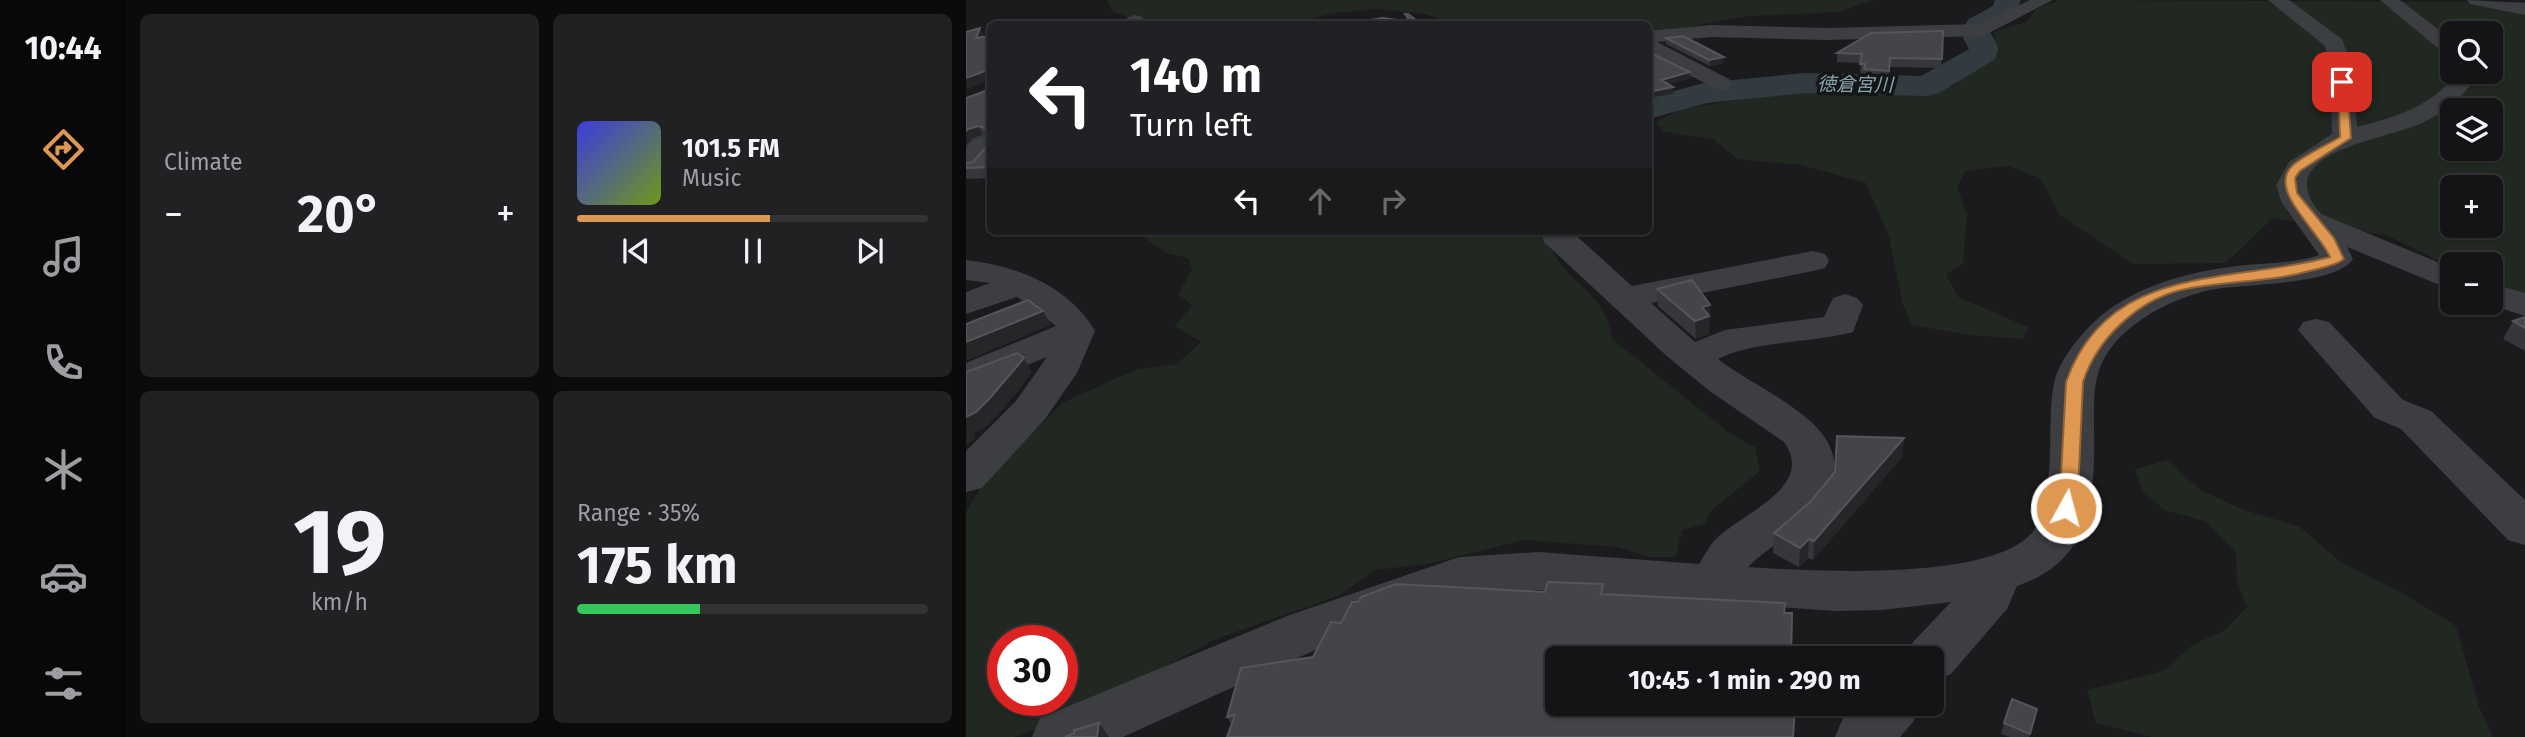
<!DOCTYPE html>
<meta charset="utf-8">
<style>
body{margin:0;font-family:"Fira Sans","Noto Sans JP",sans-serif;background:#212123;color:#f1f3f6;height:100vh;display:flex;flex-direction:column;font-size:26px;white-space:nowrap}
*{box-sizing:border-box;margin:0}
p{font-size:23px;color:#9d9ea1}
.icon{flex:none;width:38px;height:38px;fill:none;stroke:currentColor;stroke-width:2;stroke-linecap:round;stroke-linejoin:round}
.map{position:relative;flex:1;overflow:hidden}
.sheet{display:flex;flex-direction:column;gap:14px;padding:14px;background:#0b0b0c;width:840px}
.sheet>*{flex:none}
.banner{position:absolute;left:21px;top:21px;width:665px;height:214px;border-radius:10px;box-shadow:0 2px 5px #0004,0 0 0 2px #333335;background:#202124;color:#fff;overflow:hidden}
.tools{position:absolute;left:1474px;top:21px;display:grid;gap:14px}
.tools a{display:grid;place-items:center;width:63px;height:63px;border-radius:10px;background:#141416;box-shadow:0 2px 5px #0004,0 0 0 2px #333335;font-size:35px}
.speed{position:absolute;left:21px;top:625px;display:flex;gap:14px;font-size:35px;font-weight:700;text-align:center}
.speed>*{display:grid;place-content:center;width:91px;height:91px;border-radius:50%;background:#141416;box-shadow:0 2px 5px #0004,0 0 0 2px #333335;line-height:1}
.speed .limit{border:10px solid #d22;background:#fff;color:#111}
.pin{position:absolute;display:grid;place-items:center;width:60px;height:60px;color:#fff;margin:-30px;border-radius:14px;box-shadow:0 4px 10px #0006}
.me{position:absolute;width:77px;margin:-38px;rotate:7deg;stroke-linejoin:round;filter:drop-shadow(0 0 5px #0008)}
.turn{display:flex;align-items:center;gap:24px;height:147px;padding:0 28px;font-size:32px}
.turn .icon{width:91px;height:91px;stroke-width:2.5}
.turn b{display:block;font-size:49px;line-height:60px}
.lanes{display:flex;align-items:center;height:66px;padding:0 28px;background:#0003;justify-content:center;gap:35px;direction:ltr}
.lanes .off{opacity:.35}
.big{font-size:52px;font-weight:700;line-height:1.1}
.sheet .tile{flex:1;display:flex;flex-direction:column;justify-content:center;gap:10px;min-width:0;padding:0 24px;border-radius:10px;background:#212123}
.sheet .dial{align-items:center;gap:0}
.dial b{font-size:91px;line-height:1}
.song{display:flex;align-items:center;gap:21px}
.cover{width:84px;height:84px;border-radius:10px;background:linear-gradient(135deg,hsl(240 70% 55%),hsl(80 70% 35%))}
.played{height:7px;border-radius:4px;background:linear-gradient(90deg,#df9851 55%,#333335 55%)}
.keys{display:flex;justify-content:space-around;direction:ltr}
.heat{display:flex;justify-content:space-between;align-items:center;font-size:38px;direction:ltr}
.charge{height:10px;border-radius:5px;background:linear-gradient(90deg,#34c759 35%,#333335 0)}
.sheet .tiles{flex:1;display:grid;gap:14px;grid-template-columns:repeat(2,1fr)}
.trip{position:absolute;left:579px;top:646px;width:399px;height:70px;border-radius:10px;background:#141416;box-shadow:0 2px 5px #0004,0 0 0 2px #333335;font-weight:700;line-height:70px;text-align:center}
main{display:flex;flex:1;min-height:0}
.dock{display:flex;flex-direction:column;width:126px;justify-content:space-around;align-items:center;background:#080809;color:#9d9ea1}
.dock .icon{width:49px;height:49px}
.dock .active{color:#df9851}
.dock b{font-size:32px;color:#f1f3f6}
.map>svg:first-child{display:block}
.green{fill:#212821;fill-rule:evenodd}
.lines{fill:none;stroke-linecap:round;stroke-linejoin:round}
.river{fill:#323c40;fill-rule:evenodd}
.minor{fill:#3c3e41;fill-rule:evenodd}
.wall{fill:#37373b}
.shaded-wall{fill:#262629}
.building{fill:#444548;stroke:#55565a;stroke-width:2}
.route{fill:#df9851;stroke:#916335;stroke-width:2}
.labels{text-anchor:middle;stroke-width:7;stroke-linejoin:round;paint-order:stroke}
.far-water-label{font-size:19px;font-style:italic;fill:#8aa6b1;stroke:#161618}
</style>
<main>
<nav class="dock">
<b>10:44</b>
<svg class="icon active" aria-label="directions" viewBox="0 0 24 24"><path d="M12 3l9 9-9 9-9-9zM9 14v-3h6M13 9l2 2-2 2"/></svg>
<svg class="icon" aria-label="music" viewBox="0 0 24 24"><path d="M9 18V5l10-2v13"/><circle cx="6" cy="18" r="3"/><circle cx="16" cy="16" r="3"/></svg>
<svg class="icon" aria-label="phone" viewBox="0 0 24 24"><path d="M5 4h4l2 5-3 2q2 4 5 5l2-3 5 2v4C11 20 4 13 5 4z"/></svg>
<svg class="icon" aria-label="climate" viewBox="0 0 24 24"><path d="M12 3v18M4 7l16 10M4 17L20 7"/></svg>
<svg class="icon" aria-label="car" viewBox="0 0 24 24"><path d="M5 17H2v-5l4-1 3-4h7l3 4 3 1v5h-3M9 17h6M6 11h13"/><circle cx="7" cy="17" r="2"/><circle cx="17" cy="17" r="2"/></svg>
<svg class="icon" aria-label="filters" viewBox="0 0 24 24"><path d="M4 7h16M4 17h16"/><circle cx="9" cy="7" r="2"/><circle cx="15" cy="17" r="2"/></svg>
</nav>
<section class="sheet">
<div class="tiles">
<div class="tile"><p>Climate</p>
<div class="heat"><a>−</a><b class="big">20°</b><a>+</a></div>
</div>
<div class="tile">
<div class="song"><i class="cover"></i><div><b>101.5 FM</b><p>Music</p></div></div>
<div class="played"></div>
<div class="keys"><svg class="icon" aria-label="previous" viewBox="0 0 24 24"><path d="M18 5L8 12l10 7zM5 5v14"/></svg><svg class="icon" aria-label="pause" viewBox="0 0 24 24"><path d="M8 5v14M16 5v14"/></svg><svg class="icon" aria-label="next" viewBox="0 0 24 24"><path d="M6 5l10 7-10 7zM19 5v14"/></svg></div>
</div>
<div class="tile dial"><b>19</b><p>km/h</p></div>
<div class="tile"><p>Range · 35%</p><b class="big">175 km</b><div class="charge"></div></div>
</div>
</section>
<div class="map">
<svg width="1559" height="737" viewBox="0 0 1559 737">
<rect width="100%" height="100%" fill="#1b1b1d"/>
<path class="green" d="M 141,0 L 908,0 L 872,12 L 783,16 L 683,34 L 682,24 L 485,24 L 460,14 L 410,9 L 369,13 L 321,24 L 184,24 L 147,12 Z
M 1093,0 L 1559,2 L 1559,301 L 1524,285 L 1524,264 L 1486,267 L 1420,235 L 1307,218 L 1260,263 L 1167,264 L 1094,215 L 1074,178 L 1043,166 L 999,171 L 991,187 L 1001,215 L 997,264 L 980,274 L 992,297 L 1062,327 L 1058,339 L 1003,335 L 946,325 L 937,305 L 923,237 L 900,183 L 835,165 L 772,159 L 747,139 L 698,132 L 690,122 L 718,108 L 808,95 L 872,87 L 943,91 L 988,86 C 1000,73 1018,67 1032,55 L 1028,32 L 1060,22 L 1071,9 ZM 1486,33 L 1524,33 L 1524,72 L 1486,72 ZM 1486,110 L 1524,110 L 1524,149 L 1486,149 ZM 1486,187 L 1524,187 L 1524,226 L 1486,226 Z
M 168,231 L 610,231 L 586,250 C 603,286 640,292 646,339 L 762,432 L 789,447 L 794,471 L 747,509 L 738,524 L 716,530 L 710,557 L 682,557 L 652,547 L 558,540 L 461,564 L 409,570 L 372,596 L 250,639 L 119,710 L 48,737 L 0,737 L 0,512 L 22,475 L 98,402 L 169,370 L 211,364 L 235,342 L 209,326 L 226,305 L 212,294 L 226,270 L 222,258 L 201,253 ZM 37,640 L 96,640 L 96,700 L 37,700 Z
M 1201,460 L 1233,489 L 1275,509 L 1334,527 L 1376,563 L 1437,593 L 1490,626 L 1513,707 L 1527,737 L 1187,737 L 1130,723 L 1121,690 L 1197,671 L 1228,644 L 1258,631 L 1281,607 L 1271,581 L 1270,551 L 1238,521 L 1198,510 L 1176,490 L 1169,469 Z"/>
<g class="lines">
<path class="river" d="M 1029,0 L 1055,0 L 1049,16 L 1024,32 C 1030,43 1036,48 1028,60 L 973,93 L 961,96 L 838,93 L 741,103 L 682,119 L 682,98 L 738,83 L 838,73 L 955,76 L 1003,49 L 994,32 L 1003,19 L 1027,6 Z
M 24,129 L 24,151 L 0,154 L 0,132 Z"/>
<path class="minor" d="M 1064,0 L 1087,0 L 1017,36 L 861,40 L 745,37 L 691,42 L 763,79 L 766,84 L 763,89 L 755,91 L 682,55 L 682,31 L 745,25 L 861,28 L 1013,24 Z
M 1302,0 L 1323,0 L 1376,39 L 1386,66 L 1391,127 C 1430,117 1467,106 1492,72 L 1514,72 C 1500,94 1482,111 1458,122 C 1423,140 1300,151 1355,214 L 1486,268 L 1486,290 L 1381,247 L 1387,259 C 1369,286 1277,283 1244,290 C 1209,298 1172,316 1148,344 C 1126,370 1128,398 1128,429 C 1129,498 1126,561 1051,586 L 1041,609 L 985,674 L 966,681 L 966,658 L 939,658 L 947,642 L 985,602 L 916,610 L 870,611 L 572,590 L 503,593 L 358,646 L 157,737 L 66,737 L 74,718 L 321,616 L 493,557 L 572,552 L 733,564 C 738,556 742,548 748,541 C 773,514 851,488 818,442 L 745,392 L 703,358 L 578,242 L 575,231 L 605,231 L 666,286 L 847,251 L 859,254 L 863,261 L 859,268 L 847,271 L 685,303 L 729,342 L 759,330 L 858,317 L 867,298 L 879,294 L 891,298 L 897,305 L 887,332 C 845,343 787,341 752,359 C 803,399 914,433 848,511 C 830,533 802,547 782,567 C 845,571 1022,582 1066,533 C 1074,524 1076,510 1079,499 C 1088,461 1081,419 1088,383 C 1094,357 1120,327 1141,311 C 1180,282 1232,270 1280,265 C 1304,263 1330,263 1353,255 L 1316,203 L 1310,185 L 1323,162 L 1366,134 L 1364,66 L 1359,46 Z
M 1414,0 L 1434,0 L 1486,40 L 1486,56 L 1479,54 Z
M 1501,0 L 1559,3 L 1559,15 L 1504,4 Z
M 169,15 L 176,17 L 179,21 L 176,24 L 157,24 L 162,17 Z
M 18,138 L 24,140 L 24,154 L 10,170 L 0,172 L 0,149 L 9,140 Z
M 0,260 C 49,265 103,286 129,331 L 111,373 L 79,419 L 16,488 L 0,492 L 0,451 L 50,401 L 81,357 L 0,389 L 0,363 L 90,326 L 51,297 L 0,314 L 0,292 L 24,283 L 0,280 Z
M 1524,283 L 1559,293 L 1559,316 L 1519,303 L 1524,303 Z
M 1350,319 L 1363,322 L 1437,400 L 1465,411 L 1559,500 L 1559,545 L 1542,540 L 1435,429 L 1409,418 L 1332,330 L 1337,322 Z
M 891,704 L 955,704 L 947,722 L 934,737 L 869,737 L 877,718 Z"/>
</g>
<path class="wall" d="M 14,28 L 17,37 L 24,37 L 24,178 L 0,179 L 0,163 L 7,162 L 21,146 L 21,137 L 17,135 L 7,138 L 22,90 L 22,80 L 0,89 Z
M 700,38 L 758,63 L 744,66 L 700,44 Z
M 871,53 L 976,59 L 975,68 L 924,67 L 922,80 L 897,79 L 897,74 L 894,73 L 895,63 L 871,62 Z
M 691,289 L 744,322 L 743,322 L 743,334 L 730,339 L 692,306 Z
M 1559,317 L 1559,351 L 1537,339 L 1547,321 Z
M 871,436 L 938,438 L 936,457 L 847,560 L 842,558 L 833,567 L 807,553 L 808,533 L 844,502 L 869,473 Z
M 639,594 L 818,613 L 824,706 L 829,707 L 827,737 L 261,737 L 266,725 L 261,717 L 347,657 L 375,623 Z
M 1046,699 L 1071,709 L 1063,737 L 1044,737 L 1035,734 Z"/>
<path class="shaded-wall" d="M 14,28 L 17,36 L 14,46 L 10,38 Z
M 758,57 L 758,63 L 744,66 L 743,60 Z
M 19,71 L 23,80 L 0,89 L 0,78 Z
M 724,72 L 724,79 L 696,86 L 695,80 Z
M 707,87 L 707,94 L 682,98 L 682,92 Z
M 13,126 L 17,135 L 7,138 L 0,146 L 0,131 L 2,129 Z
M 744,305 L 744,322 L 743,322 L 743,334 L 730,339 L 729,321 L 736,307 Z
M 77,311 L 85,325 L 0,361 L 0,342 Z
M 58,358 L 66,373 L 33,414 L 19,428 L 8,433 L 10,437 L 5,442 L 0,445 L 0,417 Z
M 938,438 L 936,457 L 847,560 L 848,541 Z
M 843,539 L 842,558 L 833,567 L 834,548 Z
M 133,723 L 143,737 L 131,737 Z"/>
<path class="building" d="M 439,14 L 442,14 L 455,24 L 382,24 L 416,18 L 440,21 L 442,18 Z
M 14,28 L 10,38 L 23,36 L 24,37 L 24,167 L 0,168 L 0,163 L 7,162 L 21,146 L 21,129 L 13,126 L 2,129 L 0,131 L 0,98 L 22,90 L 23,73 L 19,71 L 0,78 L 0,32 Z
M 977,31 L 976,59 L 924,58 L 923,71 L 898,69 L 899,64 L 894,64 L 896,54 L 871,53 L 905,33 Z
M 717,36 L 758,57 L 743,60 L 700,38 Z
M 682,52 L 724,72 L 695,80 L 707,87 L 682,92 Z
M 726,280 L 744,305 L 736,307 L 743,316 L 729,321 L 691,289 Z
M 62,300 L 77,311 L 0,342 L 0,324 Z
M 1559,317 L 1559,328 L 1547,321 Z
M 51,353 L 58,358 L 24,398 L 10,412 L 0,417 L 0,372 Z
M 871,436 L 938,438 L 848,541 L 843,539 L 834,548 L 808,533 L 844,502 L 869,472 Z
M 582,582 L 637,584 L 635,594 L 819,603 L 818,613 L 826,613 L 825,658 L 592,658 L 592,704 L 824,704 L 824,706 L 829,707 L 827,737 L 261,737 L 269,715 L 261,717 L 275,668 L 347,657 L 365,622 L 375,623 L 386,602 L 392,602 L 395,597 L 430,584 L 579,592 Z
M 1046,699 L 1071,709 L 1064,734 L 1038,723 Z
M 133,723 L 131,737 L 99,737 L 108,733 L 108,730 Z"/>
<path class="route" d="M 1376,79 L 1381,82 L 1385,138 L 1334,171 L 1329,178 L 1331,193 L 1368,238 L 1378,259 C 1370,266 1354,268 1343,271 C 1302,283 1257,280 1215,290 C 1171,301 1131,339 1117,382 L 1112,494 L 1106,513 L 1093,513 L 1090,508 L 1094,494 L 1100,382 C 1142,262 1266,284 1364,257 C 1353,231 1300,189 1327,165 C 1340,154 1359,146 1374,137 L 1372,82 Z"/>
<g class="labels">
<g class="far-water-label">
<text transform="translate(889 84) rotate(1)" y="7">徳倉宮川</text>
</g>
</g>
</svg>
<div class="tools">
<a><svg class="icon" aria-label="search" viewBox="0 0 24 24"><circle cx="10" cy="10" r="6"/><path d="M15 15l6 6"/></svg></a>
<a><svg class="icon" aria-label="layers" viewBox="0 0 24 24"><path d="M12 4l9 5-9 5-9-5zM3 14l9 5 9-5"/></svg></a>
<a>+</a>
<a>−</a>
</div>
<div class="speed"><div class="limit">30</div></div>
<div class="pin" style="left:1376px;top:82px;background:#d93025"><svg class="icon" aria-label="arrive" viewBox="0 0 24 24"><path d="M6 21V4h12l-3 4 3 4H6"/></svg></div>
<svg class="me" style="left:1100px;top:508px" viewBox="-20 -20 40 40"><circle r="17" fill="#df9851" stroke="#fff" stroke-width="3"/><path d="M0-11L8 9 0 5-8 9z" fill="#fff"/></svg>
<div class="trip">10:45 · 1 min · 290 m</div>
<div class="banner">
<div class="turn"><svg class="icon" aria-label="left" viewBox="0 0 24 24"><path d="M17 20v-9H6M10 6l-5 5 5 5"/></svg><div><b>140 m</b>Turn left</div></div>
<div class="lanes"><svg class="icon" aria-label="left" viewBox="0 0 24 24"><path d="M17 20v-9H6M10 6l-5 5 5 5"/></svg><svg class="icon off" aria-label="ahead" viewBox="0 0 24 24"><path d="M12 20V5M6 11l6-6 6 6"/></svg><svg class="icon off" aria-label="right" viewBox="0 0 24 24"><path d="M7 20v-9h11M14 6l5 5-5 5"/></svg></div>
</div>
</div>
</main>
